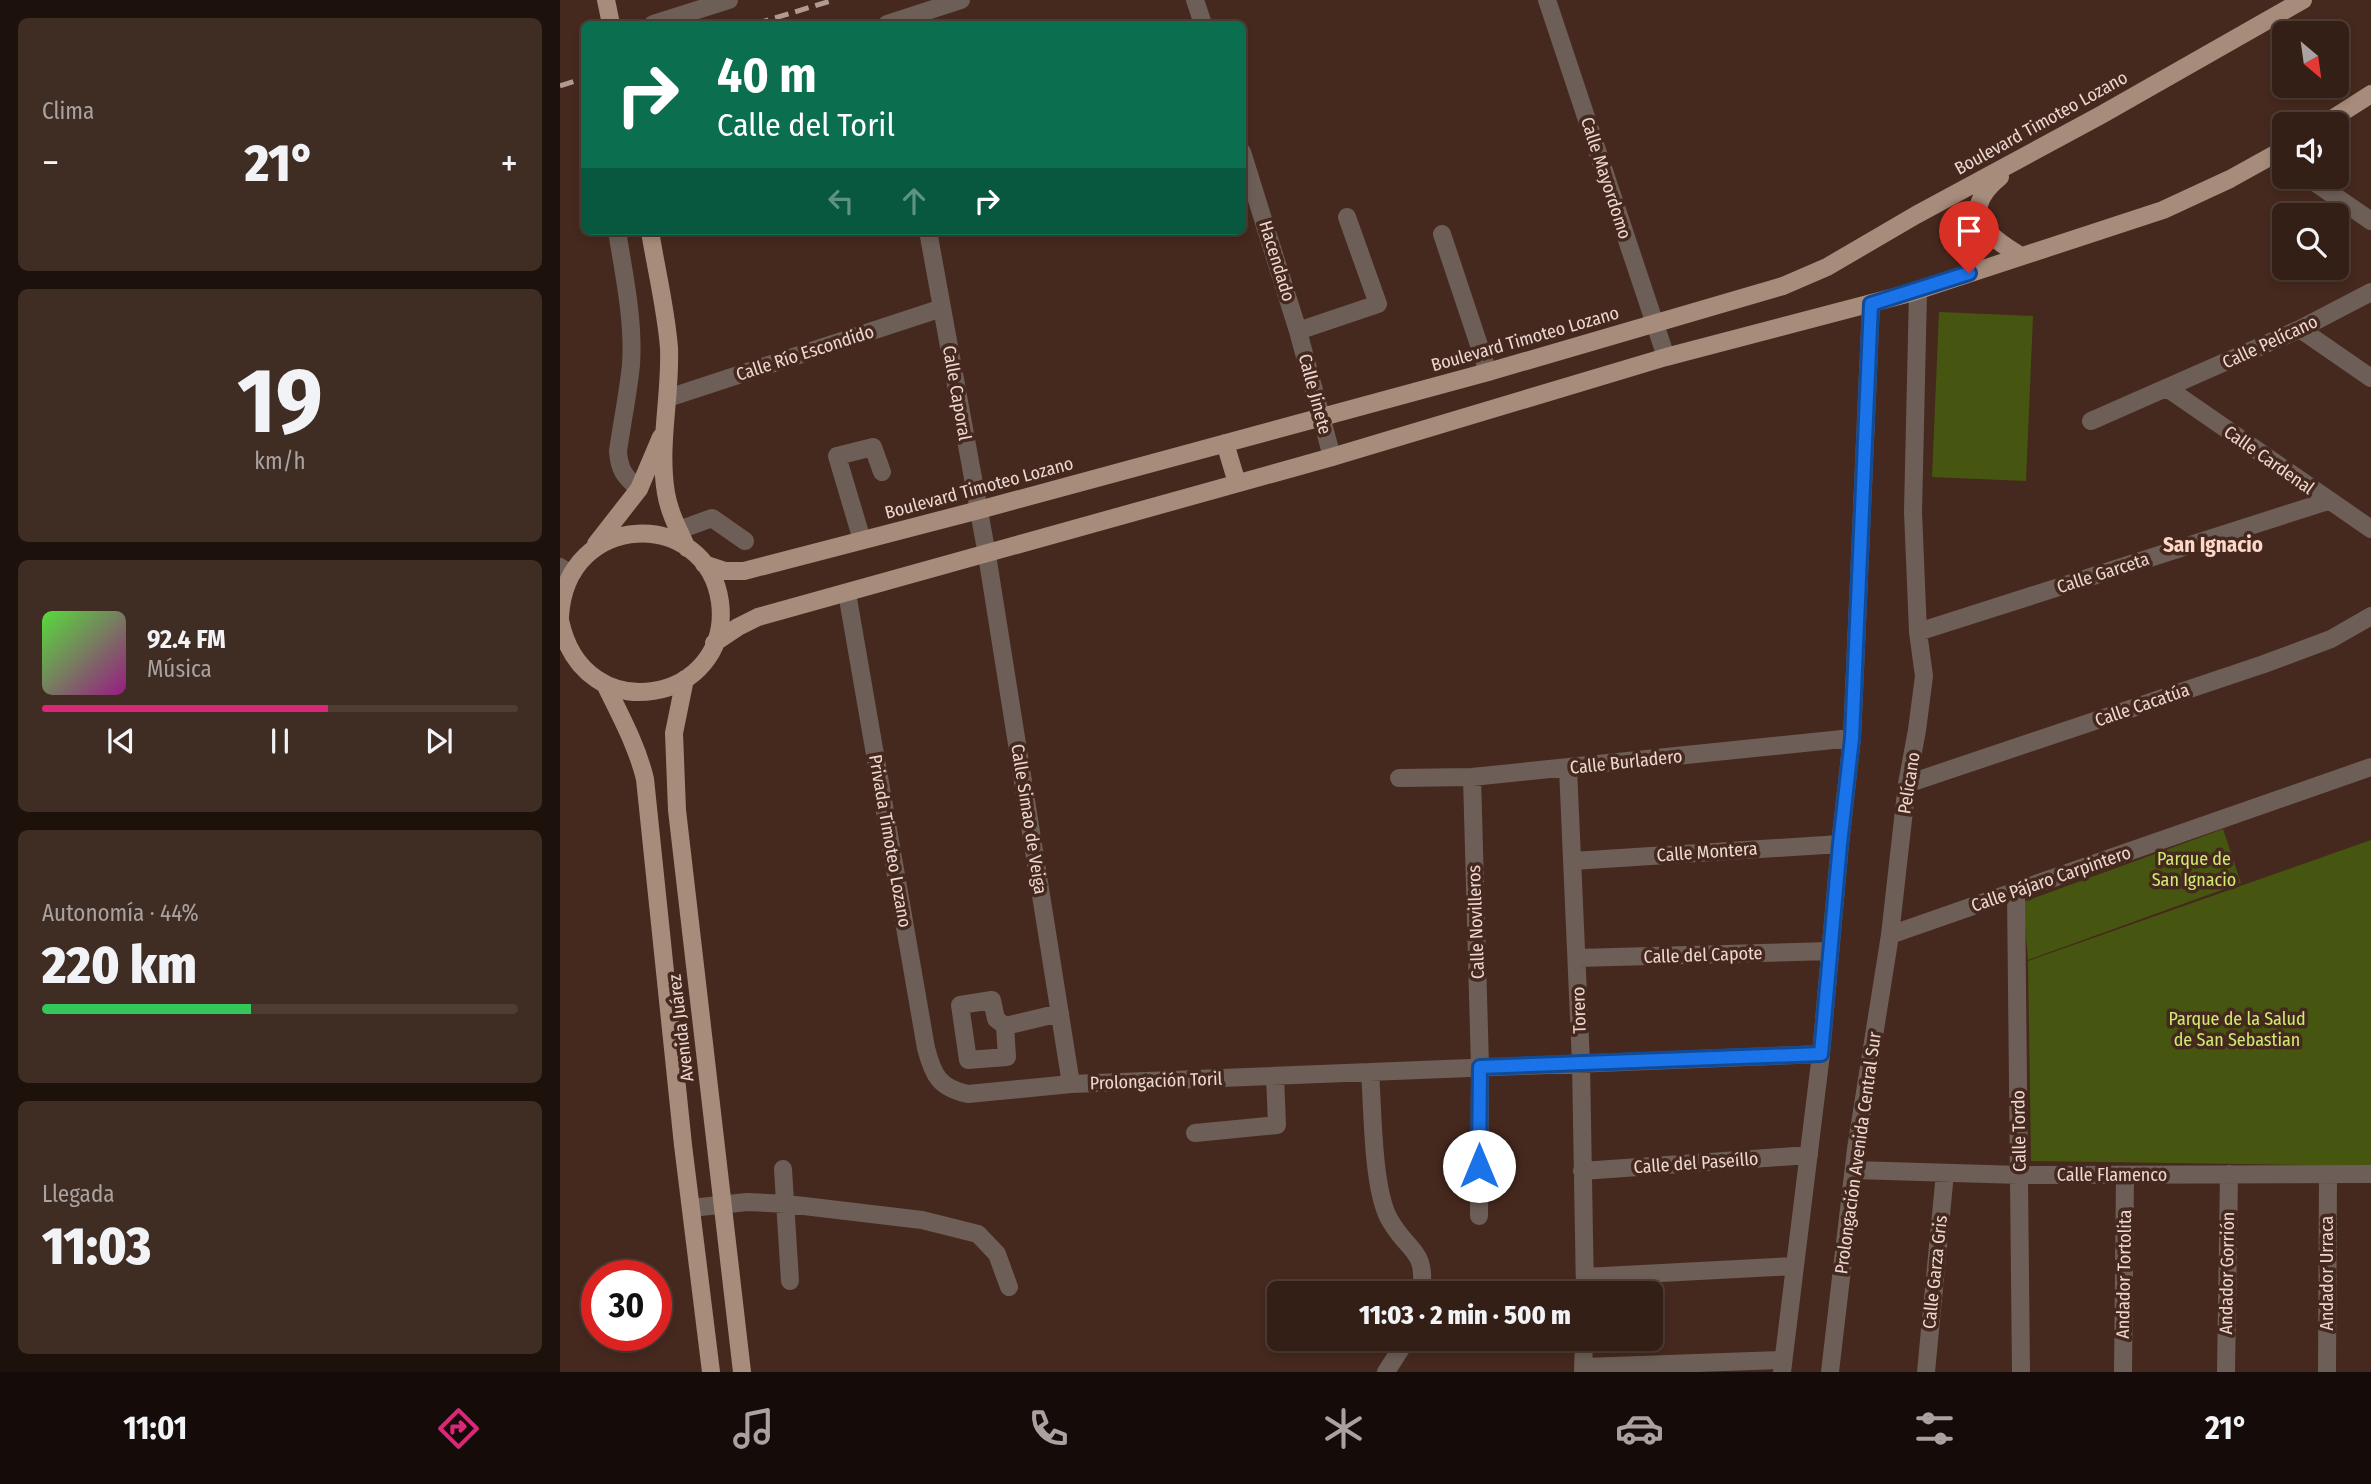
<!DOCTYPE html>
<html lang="es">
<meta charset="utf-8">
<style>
body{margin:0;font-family:"Fira Sans Condensed",sans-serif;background:#3f2c23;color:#f1f3f6;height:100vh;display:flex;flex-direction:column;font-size:26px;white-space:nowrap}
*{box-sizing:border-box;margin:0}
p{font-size:23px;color:#a9a2a1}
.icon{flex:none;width:38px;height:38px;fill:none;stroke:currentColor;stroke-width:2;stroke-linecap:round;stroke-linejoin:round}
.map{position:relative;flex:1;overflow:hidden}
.sheet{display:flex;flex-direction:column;gap:18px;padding:18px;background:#1d110c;width:560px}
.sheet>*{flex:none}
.banner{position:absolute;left:21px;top:21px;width:665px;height:214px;border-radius:10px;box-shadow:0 4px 10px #0003,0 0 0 2px #4e3d35;background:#0b6e4f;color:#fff;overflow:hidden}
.needle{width:46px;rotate:151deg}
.controls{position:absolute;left:1712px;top:21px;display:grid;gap:14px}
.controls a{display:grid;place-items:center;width:77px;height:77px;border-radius:10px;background:#341f16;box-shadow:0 4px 10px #0003,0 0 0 2px #4e3d35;font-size:35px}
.speed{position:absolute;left:21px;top:1260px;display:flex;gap:14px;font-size:35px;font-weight:700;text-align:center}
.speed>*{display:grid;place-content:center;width:91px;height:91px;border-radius:50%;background:#341f16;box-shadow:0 4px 10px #0003,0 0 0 2px #4e3d35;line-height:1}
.speed .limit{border:10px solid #d22;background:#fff;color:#111}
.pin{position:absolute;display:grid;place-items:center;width:60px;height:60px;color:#fff;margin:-72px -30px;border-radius:50% 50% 50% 0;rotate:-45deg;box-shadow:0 0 7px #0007}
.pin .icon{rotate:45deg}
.me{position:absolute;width:77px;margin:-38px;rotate:0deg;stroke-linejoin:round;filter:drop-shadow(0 0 5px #0008)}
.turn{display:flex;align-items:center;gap:24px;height:147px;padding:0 21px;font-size:32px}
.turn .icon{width:91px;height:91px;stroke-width:2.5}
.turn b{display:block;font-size:49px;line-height:60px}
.lanes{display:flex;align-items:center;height:66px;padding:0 21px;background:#0003;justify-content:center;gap:35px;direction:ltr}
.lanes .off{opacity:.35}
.big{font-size:52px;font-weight:800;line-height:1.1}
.sheet .tile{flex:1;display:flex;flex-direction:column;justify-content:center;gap:10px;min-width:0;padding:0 24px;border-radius:10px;background:#3f2c23}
.sheet .dial{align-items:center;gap:0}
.dial b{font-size:91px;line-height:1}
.song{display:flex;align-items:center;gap:21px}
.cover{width:84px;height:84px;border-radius:10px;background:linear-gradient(135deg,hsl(110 70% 55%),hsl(310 70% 35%))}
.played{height:7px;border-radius:4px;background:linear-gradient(90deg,#db2777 60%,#4e3d35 60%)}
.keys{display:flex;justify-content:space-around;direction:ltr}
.heat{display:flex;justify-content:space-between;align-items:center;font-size:38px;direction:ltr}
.charge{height:10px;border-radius:5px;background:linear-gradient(90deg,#34c759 44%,#4e3d35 0)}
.trip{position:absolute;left:707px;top:1281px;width:396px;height:70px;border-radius:10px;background:#341f16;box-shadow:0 4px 10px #0003,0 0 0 2px #4e3d35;font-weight:800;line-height:70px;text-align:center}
.dock{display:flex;height:112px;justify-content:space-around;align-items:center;background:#150c09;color:#a9a2a1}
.dock .icon{width:49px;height:49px}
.dock .selected{color:#db2777}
.dock b{font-size:32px;color:#f1f3f6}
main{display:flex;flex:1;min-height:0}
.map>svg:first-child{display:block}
.green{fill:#465510}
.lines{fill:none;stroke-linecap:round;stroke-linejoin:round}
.minor{stroke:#6d5f57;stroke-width:18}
.major{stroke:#a78c7b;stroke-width:18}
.rail{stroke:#b19a92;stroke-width:5;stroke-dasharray:14 7;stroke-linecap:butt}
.route-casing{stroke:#114b97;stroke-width:18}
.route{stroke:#1a73e8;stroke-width:12}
.labels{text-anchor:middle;stroke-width:7;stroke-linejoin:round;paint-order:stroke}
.street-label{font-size:18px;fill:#ecd8d1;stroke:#46291e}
.park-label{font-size:18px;fill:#ceec71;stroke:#46291e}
.quarter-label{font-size:21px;font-weight:bold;fill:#fed7c9;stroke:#46291e}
</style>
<main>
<section class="sheet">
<div class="tile"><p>Clima</p>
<div class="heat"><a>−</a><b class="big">21°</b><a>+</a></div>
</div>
<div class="tile dial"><b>19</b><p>km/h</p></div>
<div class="tile">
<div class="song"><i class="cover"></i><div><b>92.4 FM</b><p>Música</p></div></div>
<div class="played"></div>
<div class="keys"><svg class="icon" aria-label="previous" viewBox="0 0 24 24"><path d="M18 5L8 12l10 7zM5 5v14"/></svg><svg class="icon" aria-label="pause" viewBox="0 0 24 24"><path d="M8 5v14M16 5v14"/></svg><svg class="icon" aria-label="next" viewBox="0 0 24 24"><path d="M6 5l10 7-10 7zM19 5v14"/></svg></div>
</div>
<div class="tile"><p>Autonomía · 44%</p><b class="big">220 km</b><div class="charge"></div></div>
<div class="tile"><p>Llegada</p><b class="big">11:03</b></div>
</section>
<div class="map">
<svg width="1811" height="1372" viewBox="0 0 1811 1372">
<rect width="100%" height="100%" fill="#46291e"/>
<path class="green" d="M 1379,312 L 1473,316 L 1466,481 L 1372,477 Z
M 1663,829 L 1681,883 L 1468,960 L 1463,902 Z
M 1811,840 L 1811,1166 L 1471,1161 L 1468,961 Z"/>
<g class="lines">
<path class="minor" d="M 635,0 L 643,24
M 987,0 L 1106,357
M 93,24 L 169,0
M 327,24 L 401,0
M 682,152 L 738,331 L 772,457
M 1747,177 L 1811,221
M 57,231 C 64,275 74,320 71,365 C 68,394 62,423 58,451 C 59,470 65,477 79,489
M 368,231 L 427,555 L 511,1084
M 882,234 L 928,372
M 1740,329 L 1811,378
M 738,331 L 818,304 L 787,217
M 1607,388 L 1811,529
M 108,398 L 382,308
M 1531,421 L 1740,329 L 1811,292
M 119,530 L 152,518 L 185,541
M 302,540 L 277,456 L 313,447 L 322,472
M 0,567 L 11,574
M 287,593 L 366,1048 C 373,1075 379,1088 408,1094 L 511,1084 L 1261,1054
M 1358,632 L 1768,501
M 1008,768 L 1021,1063 L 1025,1293
M 912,777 L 920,1067 L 919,1216
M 839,778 L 912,777 L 1292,738
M 1347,784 L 1704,664 L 1771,639 L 1811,616
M 1013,861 L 1280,844
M 1456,891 L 1461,1372
M 1330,935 L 1811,767
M 1017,958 L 1270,951
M 432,1000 L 436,1019 L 445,1026 L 447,1057 L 408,1060 L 400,1005 Z
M 445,1026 L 500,1013
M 810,1072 C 813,1109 812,1193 831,1222 C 849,1253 867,1249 861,1293
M 635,1133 L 717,1125 L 715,1076
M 223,1169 L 230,1281
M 1294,1170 L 1460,1175 L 1811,1174
M 1022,1171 L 1249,1155
M 131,1208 L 187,1202 L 227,1204 L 362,1220 L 418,1234 L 437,1254 L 449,1287
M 1025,1277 L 1234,1266
M 1024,1367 L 1223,1360
M 826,1372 L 847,1339
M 1023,1372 L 1024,1339
M 1222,1372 L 1261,1054 L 1280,844 L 1292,738 L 1311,304
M 1270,1372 L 1296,1149 L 1330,935 L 1347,784 L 1357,730 L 1364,676 L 1358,632 L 1353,512 L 1358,291
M 1366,1372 L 1385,1173
M 1563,1372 L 1565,1175
M 1666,1372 L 1669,1174
M 1767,1372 L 1768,1174"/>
<path class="major" d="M 46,0 L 51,24
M 1764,124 L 1811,94
M 1440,177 C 1397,212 1425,235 1461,256
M 90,231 C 96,269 106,309 109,348 C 111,396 98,445 106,493 C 109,512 119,531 127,548
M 665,443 L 677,483
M 36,544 L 79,489 L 101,437
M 144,564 L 165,571 L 184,571 L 419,510 L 928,372 L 1223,286 L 1267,267 L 1356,215 L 1541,115 L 1743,0
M 0,617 C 6,509 147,508 160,602 C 173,702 23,733 0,620
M 154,643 L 178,627 L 198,617 L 772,457 L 1106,357 L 1350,293 L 1603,210 L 1670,179 L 1724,149
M 125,679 L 114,733 L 117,810 L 182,1372
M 46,686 C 61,717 77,746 85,779 L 123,1145 L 151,1372"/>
<path class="rail" d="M 195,24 L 274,0
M 0,86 L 24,78"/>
</g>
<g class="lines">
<defs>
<path id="route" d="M 919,1166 L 920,1067 L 1261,1054 L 1280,844 L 1292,738 L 1311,304 L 1409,273"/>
</defs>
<use href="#route" class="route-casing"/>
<use href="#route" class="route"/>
</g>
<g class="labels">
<g class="street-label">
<text transform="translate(1481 123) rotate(-29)" y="6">Boulevard Timoteo Lozano</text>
<text transform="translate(1046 178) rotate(72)" y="6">Calle Mayordomo</text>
<text transform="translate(717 261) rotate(73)" y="6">Hacendado</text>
<text transform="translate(965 339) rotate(-16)" y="6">Boulevard Timoteo Lozano</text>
<text transform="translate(1710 342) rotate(-25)" y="6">Calle Pelícano</text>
<text transform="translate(245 353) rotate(-18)" y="6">Calle Río Escondido</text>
<text transform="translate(397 393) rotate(80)" y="6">Calle Caporal</text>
<text transform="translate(755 394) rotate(75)" y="6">Calle Jinete</text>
<text transform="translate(1709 460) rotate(35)" y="6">Calle Cardenal</text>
<text transform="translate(419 488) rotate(-15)" y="6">Boulevard Timoteo Lozano</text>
<text transform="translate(1543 573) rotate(-18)" y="6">Calle Garceta</text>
<text transform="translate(1582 705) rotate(-19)" y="6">Calle Cacatúa</text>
<text transform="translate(1066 762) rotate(-6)" y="6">Calle Burladero</text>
<text transform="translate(1349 783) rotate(-81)" y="6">Pelícano</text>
<text transform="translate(469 819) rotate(81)" y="6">Calle Simao de Veiga</text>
<text transform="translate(330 841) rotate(80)" y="6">Privada Timoteo Lozano</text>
<text transform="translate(1147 852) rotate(-4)" y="6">Calle Montera</text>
<text transform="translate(1491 879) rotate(-19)" y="6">Calle Pájaro Carpintero</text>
<text transform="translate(916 922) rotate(-92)" y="6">Calle Novilleros</text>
<text transform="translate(1143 955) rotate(-2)" y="6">Calle del Capote</text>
<text transform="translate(1019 1010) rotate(-92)" y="6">Torero</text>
<text transform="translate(121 1028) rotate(-97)" y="6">Avenida Juárez</text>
<text transform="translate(596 1081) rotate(-2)" y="6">Prolongación Toril</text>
<text transform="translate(1459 1131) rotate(-91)" y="6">Calle Tordo</text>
<text transform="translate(1298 1153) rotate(-82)" y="6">Prolongación Avenida Central Sur</text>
<text transform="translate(1136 1163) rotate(-4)" y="6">Calle del Paseíllo</text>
<text x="1552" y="1181">Calle Flamenco</text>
<text transform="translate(1375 1272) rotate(-84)" y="6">Calle Garza Gris</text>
<text transform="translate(1667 1273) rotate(-89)" y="6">Andador Gorrión</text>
<text transform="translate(1767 1273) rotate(-90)" y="6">Andador Urraca</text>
<text transform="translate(1564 1274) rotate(-89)" y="6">Andador Tortolita</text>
</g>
<g class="park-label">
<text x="1634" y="865">Parque de<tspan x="1634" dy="21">San Ignacio</tspan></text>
<text x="1677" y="1025">Parque de la Salud<tspan x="1677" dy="21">de San Sebastian</tspan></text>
</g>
<g class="quarter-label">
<text x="1653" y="552">San Ignacio</text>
</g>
</g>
</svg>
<div class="controls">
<a><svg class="needle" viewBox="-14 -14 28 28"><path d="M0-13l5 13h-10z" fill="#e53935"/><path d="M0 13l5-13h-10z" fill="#a9a2a1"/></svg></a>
<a><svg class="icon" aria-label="sound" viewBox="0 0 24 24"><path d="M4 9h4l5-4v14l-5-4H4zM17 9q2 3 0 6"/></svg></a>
<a><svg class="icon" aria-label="search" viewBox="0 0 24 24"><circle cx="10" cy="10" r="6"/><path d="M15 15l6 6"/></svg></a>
</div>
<div class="speed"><div class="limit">30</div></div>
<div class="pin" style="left:1409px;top:273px;background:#d93025"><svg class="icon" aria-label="arrive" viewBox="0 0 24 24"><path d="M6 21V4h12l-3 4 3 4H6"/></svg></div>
<svg class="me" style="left:919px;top:1166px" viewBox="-20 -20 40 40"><circle r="19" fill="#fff"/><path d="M0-13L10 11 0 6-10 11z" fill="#1a73e8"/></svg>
<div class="trip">11:03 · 2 min · 500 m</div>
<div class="banner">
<div class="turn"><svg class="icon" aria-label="right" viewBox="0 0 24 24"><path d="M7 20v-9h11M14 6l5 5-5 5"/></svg><div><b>40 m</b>Calle del Toril</div></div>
<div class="lanes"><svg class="icon off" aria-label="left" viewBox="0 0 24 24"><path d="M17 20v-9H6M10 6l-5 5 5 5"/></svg><svg class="icon off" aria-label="ahead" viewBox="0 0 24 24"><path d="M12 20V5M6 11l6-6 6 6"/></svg><svg class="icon" aria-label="right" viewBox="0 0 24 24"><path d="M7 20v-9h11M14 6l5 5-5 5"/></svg></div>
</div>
</div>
</main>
<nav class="dock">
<b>11:01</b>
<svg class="icon selected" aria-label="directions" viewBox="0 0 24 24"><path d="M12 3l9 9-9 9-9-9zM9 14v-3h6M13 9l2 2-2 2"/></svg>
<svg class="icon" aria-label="music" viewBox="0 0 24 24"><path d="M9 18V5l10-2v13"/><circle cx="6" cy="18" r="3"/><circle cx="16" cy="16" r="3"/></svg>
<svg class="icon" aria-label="phone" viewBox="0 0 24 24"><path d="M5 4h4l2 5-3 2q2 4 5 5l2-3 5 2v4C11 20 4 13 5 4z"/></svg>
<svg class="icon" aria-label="climate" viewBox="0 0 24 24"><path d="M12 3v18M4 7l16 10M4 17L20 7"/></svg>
<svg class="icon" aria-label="car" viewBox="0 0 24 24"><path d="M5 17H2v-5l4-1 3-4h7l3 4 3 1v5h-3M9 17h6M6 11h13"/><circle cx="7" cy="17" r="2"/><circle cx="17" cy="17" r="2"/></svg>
<svg class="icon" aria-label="filters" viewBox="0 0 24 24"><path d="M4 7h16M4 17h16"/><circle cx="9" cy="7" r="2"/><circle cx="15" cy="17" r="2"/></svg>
<b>21°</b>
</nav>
